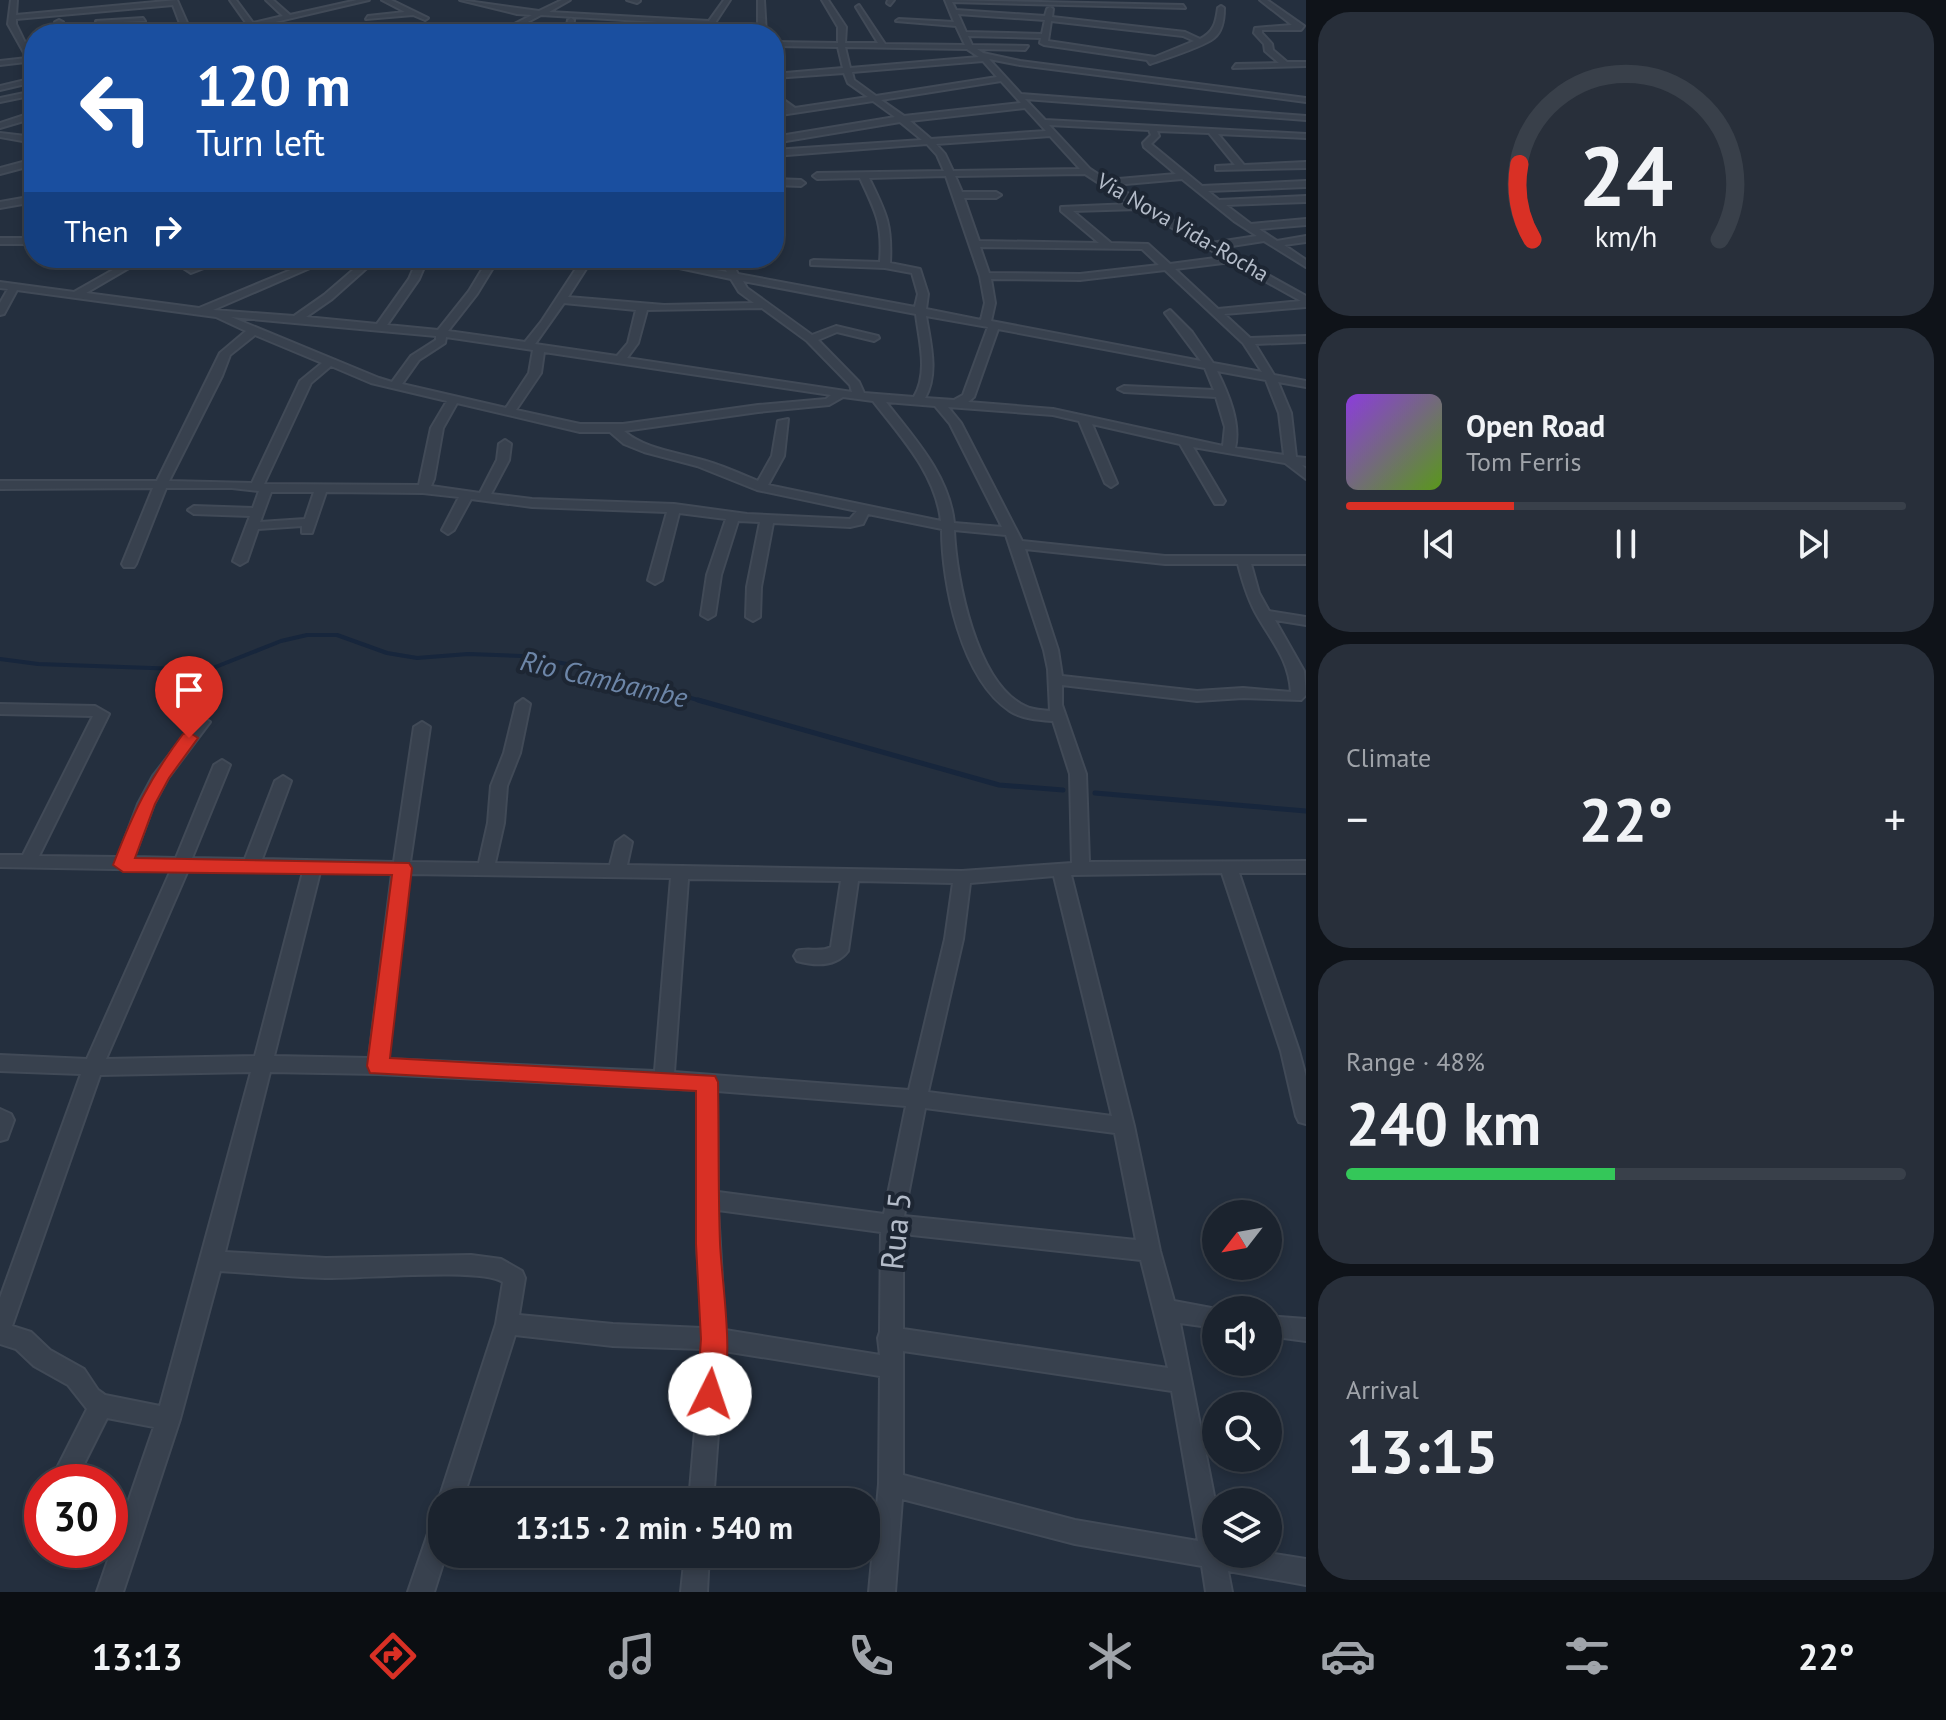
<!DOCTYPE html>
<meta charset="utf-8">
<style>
body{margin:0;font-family:"PT Sans",sans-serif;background:#282f3a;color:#f1f3f6;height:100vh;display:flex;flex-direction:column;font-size:30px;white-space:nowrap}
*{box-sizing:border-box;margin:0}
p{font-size:26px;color:#a0a4aa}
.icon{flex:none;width:44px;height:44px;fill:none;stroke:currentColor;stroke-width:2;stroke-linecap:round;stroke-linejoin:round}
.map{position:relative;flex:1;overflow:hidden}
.details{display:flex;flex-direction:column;gap:12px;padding:12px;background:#0f1319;width:640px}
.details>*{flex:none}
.banner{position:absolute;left:24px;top:24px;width:760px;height:244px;border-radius:32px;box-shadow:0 4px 12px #0003,0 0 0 2px #39404a;background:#1a4fa0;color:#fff;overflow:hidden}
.needle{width:52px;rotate:239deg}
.controls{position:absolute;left:1202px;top:1200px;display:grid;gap:16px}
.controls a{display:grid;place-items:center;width:80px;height:80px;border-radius:50%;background:#1b232e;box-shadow:0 4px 12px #0003,0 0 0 2px #39404a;font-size:40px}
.speed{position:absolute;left:24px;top:1464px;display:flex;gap:16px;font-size:40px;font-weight:700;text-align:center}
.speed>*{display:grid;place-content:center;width:104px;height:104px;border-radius:50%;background:#1b232e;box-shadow:0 4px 12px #0003,0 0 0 2px #39404a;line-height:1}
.speed .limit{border:12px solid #d22;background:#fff;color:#111}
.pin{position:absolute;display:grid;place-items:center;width:68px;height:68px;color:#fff;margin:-82px -34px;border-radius:50% 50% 50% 0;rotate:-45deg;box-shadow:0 0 8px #0007}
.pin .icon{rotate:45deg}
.me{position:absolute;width:88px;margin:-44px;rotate:4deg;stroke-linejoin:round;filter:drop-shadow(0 0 6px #0008)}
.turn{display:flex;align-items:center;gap:28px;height:168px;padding:0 40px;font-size:36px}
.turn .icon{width:104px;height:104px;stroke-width:2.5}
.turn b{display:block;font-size:56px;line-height:68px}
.then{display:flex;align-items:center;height:76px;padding:0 40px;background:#0003;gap:16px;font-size:30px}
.big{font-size:60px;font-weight:800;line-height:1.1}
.details .tile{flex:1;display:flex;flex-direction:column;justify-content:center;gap:12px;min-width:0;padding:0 28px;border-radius:32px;background:#282f3a}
.details .dial{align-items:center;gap:0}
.dial svg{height:208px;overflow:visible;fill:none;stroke:#39404a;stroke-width:7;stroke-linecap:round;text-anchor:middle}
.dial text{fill:#f1f3f6;stroke:none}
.song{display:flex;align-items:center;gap:24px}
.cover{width:96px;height:96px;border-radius:12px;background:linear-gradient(135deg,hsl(270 70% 55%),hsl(90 70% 35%))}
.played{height:8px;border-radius:4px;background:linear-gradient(90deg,#d93025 30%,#39404a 30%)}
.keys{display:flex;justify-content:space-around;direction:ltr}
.heat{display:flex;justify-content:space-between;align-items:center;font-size:44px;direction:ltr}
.charge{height:12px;border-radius:6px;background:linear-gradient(90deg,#34c759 48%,#39404a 0)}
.trip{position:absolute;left:428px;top:1488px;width:452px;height:80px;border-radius:32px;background:#1b232e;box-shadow:0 4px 12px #0003,0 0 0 2px #39404a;font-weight:800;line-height:80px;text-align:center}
.tab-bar{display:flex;height:128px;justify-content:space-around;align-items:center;background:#0b0e12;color:#a0a4aa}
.tab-bar .icon{width:56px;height:56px}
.tab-bar .current{color:#d93025}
.tab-bar b{font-size:36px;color:#f1f3f6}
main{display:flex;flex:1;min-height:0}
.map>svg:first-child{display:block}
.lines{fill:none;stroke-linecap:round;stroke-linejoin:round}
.stream-far1{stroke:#17263c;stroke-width:4}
.stream{stroke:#17263c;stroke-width:5}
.minor-casing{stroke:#414a57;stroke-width:4}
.minor{fill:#38414e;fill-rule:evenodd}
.route{fill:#d93025;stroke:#8d1f18;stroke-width:2}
.labels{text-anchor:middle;stroke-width:8;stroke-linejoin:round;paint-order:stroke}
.far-street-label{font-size:22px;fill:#b4bcc9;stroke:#1d2633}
.water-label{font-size:28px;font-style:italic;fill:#6d86a8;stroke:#1d2633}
.near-street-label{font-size:32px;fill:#b4bcc9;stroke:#1d2633}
</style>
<main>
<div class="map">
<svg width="1306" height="1592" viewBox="0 0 1306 1592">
<rect width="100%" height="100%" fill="#242f3e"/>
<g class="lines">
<path class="stream-far1" d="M 0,659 L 38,664 L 208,670 L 281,641 L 307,635 L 337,635 L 387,653 L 417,658 L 468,654 L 521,656 L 573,665 L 705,702"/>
<path class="stream" d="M 698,700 L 999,785 L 1063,790
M 1095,793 L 1306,811"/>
<defs>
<path id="minor" d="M 11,0 L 17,0 L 16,15 L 177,0 L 192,34 L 184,34 L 173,5 L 16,19 L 16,24 L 34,61 L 0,65 L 0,61 L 27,58 L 8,24 Z
M 230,0 L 236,0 L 253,23 L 283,16 L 266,0 L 273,0 L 290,15 L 357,0 L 369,0 L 241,30 L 288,34 L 237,34 L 235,31 L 209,34 L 247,24 Z
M 382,0 L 391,0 L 428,18 L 425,20 L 413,15 L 366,19 L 368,16 L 405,12 Z
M 460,0 L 539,11 L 562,0 L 570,0 L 549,12 L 709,21 L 724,0 L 730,0 L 715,23 L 716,34 L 708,34 L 708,25 L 541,15 L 505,34 L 495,34 L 532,15 L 517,14 Z
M 627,0 L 640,0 L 640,1 L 637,3 Z
M 758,0 L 764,0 L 766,34 L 758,34 Z
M 822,0 L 828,0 L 846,27 L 845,43 L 878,43 L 856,7 L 859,5 L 885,44 L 965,45 L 956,26 L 896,21 L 899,19 L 954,22 L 945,0 L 1183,5 L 1185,8 L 952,2 L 956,10 L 1045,16 L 1047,9 L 1050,7 L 1053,9 L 1052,17 L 1185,32 L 1200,39 C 1214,32 1216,23 1218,8 L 1221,6 L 1224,8 C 1224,18 1223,31 1214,38 C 1203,47 1164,59 1150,64 L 1147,60 L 1044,45 L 1040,43 L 1041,38 L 968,36 L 972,45 L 1028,46 L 1025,50 L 977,49 L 983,53 L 1020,61 L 1306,98 L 1306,102 L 1020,65 L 989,59 L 1021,94 L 1306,116 L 1306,120 L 1025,99 L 1045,120 L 1306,134 L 1306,138 L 1218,134 L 1244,165 L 1306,162 L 1306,168 L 1216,170 L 1216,166 L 1235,165 L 1209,133 L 1157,131 L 1159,136 L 1151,144 L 1202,186 L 1306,181 L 1306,187 L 1208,191 L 1219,200 L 1306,196 L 1306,202 L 1226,205 L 1251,224 L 1306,219 L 1306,225 L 1259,229 L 1277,241 L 1306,236 L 1306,242 L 1284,245 L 1306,260 L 1306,267 L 1264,241 L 1219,248 L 1306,296 L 1306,307 L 1224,314 L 1250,338 L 1306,336 L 1306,342 L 1255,344 L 1274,375 L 1306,381 L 1306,387 L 1278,382 L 1291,413 L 1296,457 L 1306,458 L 1306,466 L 1302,465 L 1306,469 L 1306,479 L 1285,463 L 1193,447 L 1225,501 L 1223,504 L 1215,504 L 1180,444 L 1092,424 L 1117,483 L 1111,487 L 1105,483 L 1079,421 L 1053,415 L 948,407 L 961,423 L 1022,541 L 1165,556 L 1306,556 L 1306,564 L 1251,564 L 1259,593 L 1269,611 L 1306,617 L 1306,625 L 1275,620 L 1304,671 L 1306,695 L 1301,700 L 1243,698 L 1197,701 L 1062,685 L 1062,705 L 1086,774 L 1089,862 L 1306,861 L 1306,873 L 1239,873 L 1299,1051 L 1306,1077 L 1306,1124 L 1299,1122 L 1296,1116 L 1281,1051 L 1222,873 L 1071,875 L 1134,1126 L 1160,1251 L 1174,1301 L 1222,1310 L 1216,1310 L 1216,1328 L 1180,1323 L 1216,1506 L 1216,1554 L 1268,1553 L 1306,1559 L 1306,1585 L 1228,1571 L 1232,1592 L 1206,1592 L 1202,1566 L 1075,1544 L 902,1499 L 895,1592 L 869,1592 L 879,1484 L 880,1376 L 724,1351 L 713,1502 L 689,1502 L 702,1349 L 613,1346 L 515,1335 L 462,1502 L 442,1502 L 442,1511 L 438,1502 L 496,1324 L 503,1282 C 481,1267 359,1279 325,1278 C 290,1277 255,1273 220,1271 L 180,1419 L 123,1592 L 97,1592 L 154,1427 L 107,1418 L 75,1482 L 50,1482 L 87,1409 L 68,1385 L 34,1366 L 16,1349 L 0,1344 L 0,1298 L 81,1074 L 0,1071 L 0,1055 L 87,1059 L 171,870 L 0,867 L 0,855 L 23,855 L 93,716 L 0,714 L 0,704 L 95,706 L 109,714 L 39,856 L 118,857 L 138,804 L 153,776 L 197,719 L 202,717 L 210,722 L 168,778 L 154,804 L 134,857 L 176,858 L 214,765 L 222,760 L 230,765 L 192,858 L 245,859 L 275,781 L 283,776 L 291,781 L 262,859 L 394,862 L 414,727 L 422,722 L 430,727 L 410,862 L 479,863 L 488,823 L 491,786 L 504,753 L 516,704 L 523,699 L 530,704 L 520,753 L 507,786 L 504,823 L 495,863 L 610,865 L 616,842 L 624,836 L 632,842 L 627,865 L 962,871 L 1072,863 L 1070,774 L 1053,721 C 1039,720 1022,719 1010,711 C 961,679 942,583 942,529 L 868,514 L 863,524 L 850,527 L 773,523 L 761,587 L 760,617 L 753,621 L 746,617 L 747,587 L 760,522 L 738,521 L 721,575 L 715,615 L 708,619 L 701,615 L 707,575 L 726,519 L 679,513 L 662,580 L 655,584 L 648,580 L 667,512 L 532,507 L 471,499 L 454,530 L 448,534 L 442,530 L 459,497 L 423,493 L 326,492 L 312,533 L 302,533 L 302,526 L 258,529 L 247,561 L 240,565 L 233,561 L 250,516 L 194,514 L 188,510 L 194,506 L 253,508 L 259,491 L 232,488 L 166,488 L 136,564 L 134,567 L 124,567 L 122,564 L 153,488 L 0,489 L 0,481 L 157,481 L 220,353 L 246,331 L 216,317 L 17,290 L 4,314 L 0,315 L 0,303 L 8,289 L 0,288 L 0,282 L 74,292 L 134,258 L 146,258 L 86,293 L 199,308 L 320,258 L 333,258 L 213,310 L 294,316 L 324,295 L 367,258 L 378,258 L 332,299 L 306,317 L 377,324 L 409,279 L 418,258 L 428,258 L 419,279 L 387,325 L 438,330 L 469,291 L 489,258 L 499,258 L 477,294 L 448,331 L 525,342 L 541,322 L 583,258 L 593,258 L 568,297 L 664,305 L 754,303 L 739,292 L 731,279 L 632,258 L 653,258 L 727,272 L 723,265 L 724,258 L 734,258 L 733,265 L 738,274 L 915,307 L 918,294 L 912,273 L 885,268 L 811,265 L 811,261 L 814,260 L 880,262 C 883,224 876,212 860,178 L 817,179 L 813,176 L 817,173 L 944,171 L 937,155 L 927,144 L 774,156 L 774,150 L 922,140 L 900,122 L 774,143 L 774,137 L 895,117 L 873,101 L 774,116 L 774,112 L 787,110 L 774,99 L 774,93 L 795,108 L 868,97 L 848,83 L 844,73 L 774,78 L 774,74 L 843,68 L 838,47 L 774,46 L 774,42 L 838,43 L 838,27 ZM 958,14 L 1045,20 L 1042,34 L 966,32 ZM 1051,21 L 1183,36 L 1194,41 L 1155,57 L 1048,41 ZM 845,47 L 967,49 L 979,57 L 850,68 ZM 983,61 L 997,77 L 876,96 L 854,80 L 852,72 ZM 1001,81 L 1021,103 L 904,116 L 881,100 ZM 1025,108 L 1046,131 L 931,139 L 910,121 ZM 1049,125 L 1149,130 L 1151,135 L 1143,143 L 1144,147 L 1176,174 L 1107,180 L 1090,169 ZM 1050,136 L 1080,169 L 953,171 L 945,154 L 936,144 ZM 1085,174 L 1131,204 L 1061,207 L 1061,211 L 1099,243 L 979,241 L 964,198 L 996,198 L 1001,195 L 996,192 L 962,192 L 955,176 ZM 946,176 L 980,276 L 985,303 L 981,320 L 926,309 L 928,294 L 920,269 L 890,263 C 892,223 886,213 869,178 ZM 1182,179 L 1234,221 L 1257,236 L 1211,243 L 1114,185 ZM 1139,209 L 1223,257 L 1170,264 L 1148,244 L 1111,243 L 1073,211 ZM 980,247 L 1142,249 L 1159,265 L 1080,274 L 989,273 ZM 1231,262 L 1301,301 L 1218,309 L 1175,269 ZM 1165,270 L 1243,343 L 1262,372 L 1213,363 L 1192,332 L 1170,310 L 1165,313 L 1201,361 L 991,321 L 995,303 L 991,279 L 1080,280 ZM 743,281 L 916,314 C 919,340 929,372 914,397 L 864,393 L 859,382 L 818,340 L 837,332 L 874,341 L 879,338 L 878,336 L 836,326 L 812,335 L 747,288 ZM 564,303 L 636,310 L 628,343 L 617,356 L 535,344 ZM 762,308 L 807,341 L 850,385 L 852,392 L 627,358 L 638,343 L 647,310 ZM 926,316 L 988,327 L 963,395 L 954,400 L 925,398 C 939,373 930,342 926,316 ZM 231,317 L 436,336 L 436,340 L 411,356 L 392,382 L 379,378 ZM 998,329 L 1205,368 L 1214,390 L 1124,386 L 1118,389 L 1124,392 L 1216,397 L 1225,427 L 1223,446 L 1053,409 L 968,402 L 974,397 ZM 255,335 L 322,363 L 300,381 L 252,483 L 169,481 L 222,376 L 230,355 ZM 446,337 L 533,350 L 529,373 L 506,408 L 402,384 L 419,360 L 445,343 ZM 544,352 L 831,395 L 826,399 L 758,405 L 623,424 L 580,424 L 516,410 L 541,373 ZM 331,366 L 371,383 L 447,401 L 431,428 L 419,485 L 264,484 L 311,383 ZM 1217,371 L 1266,380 L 1279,413 L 1284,455 L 1235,448 C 1241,423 1228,393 1217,371 ZM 843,397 L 873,401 C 901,437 936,474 941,521 L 768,485 L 784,456 L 788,419 L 778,421 L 772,456 L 758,481 C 741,474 723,466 706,461 C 678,452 646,450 624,431 L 758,412 L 829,405 ZM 886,402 L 935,406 L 950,424 L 1002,527 L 954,523 C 949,475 914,438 886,402 ZM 457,403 L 580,432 L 610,432 L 624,444 L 644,452 L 697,466 L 757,490 L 857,511 L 850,519 L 747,514 L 674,504 L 532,499 L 491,494 L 509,460 L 511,444 L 505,440 L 499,444 L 497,460 L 480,493 L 431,486 L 434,479 L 443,428 ZM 271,492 L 314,492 L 305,519 L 260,522 ZM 954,530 L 1006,535 L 1044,650 L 1048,669 L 1050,711 C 1041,710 1032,710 1025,706 C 976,683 956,579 954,530 ZM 1025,549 L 1165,564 L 1238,564 C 1243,583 1249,602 1258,617 C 1273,643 1289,660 1291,692 L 1243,688 L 1197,691 L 1062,676 L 1058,650 ZM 188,870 L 303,872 L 255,1056 L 106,1059 ZM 320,872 L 392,874 L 369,1058 L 274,1056 ZM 409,874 L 671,878 L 655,1071 L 388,1059 ZM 1054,876 L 1112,1116 L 928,1092 L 963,939 L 970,883 ZM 688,879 L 841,881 L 831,947 C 820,953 808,947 797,951 L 794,956 L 797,961 C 815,966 836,967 848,951 L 858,881 L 953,883 L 945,939 L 909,1090 L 674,1072 ZM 251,1072 L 160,1406 L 105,1395 L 98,1390 L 84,1369 L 50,1350 L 31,1332 L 12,1326 L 100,1075 ZM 270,1072 L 378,1074 L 697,1090 L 697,1244 L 702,1328 L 613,1324 L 519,1315 L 525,1278 L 522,1271 L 501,1259 L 471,1255 L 326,1258 L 225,1252 ZM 717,1091 L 906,1106 L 884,1214 L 718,1192 ZM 925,1108 L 1115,1133 L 1136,1240 L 904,1216 ZM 718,1210 L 881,1232 L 880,1332 L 878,1338 L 880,1355 L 725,1330 ZM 903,1234 L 1141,1260 L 1168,1368 L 903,1329 ZM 903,1351 L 1172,1391 L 1198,1541 L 1075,1520 L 903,1475 Z
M 888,0 L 894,0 L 890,5 L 887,3 Z
M 1260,0 L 1267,0 L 1304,26 L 1301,30 L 1262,30 L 1262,33 L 1272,44 L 1273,50 L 1287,62 L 1306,62 L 1306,66 L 1233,68 L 1236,64 L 1279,63 L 1265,51 L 1264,44 L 1254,33 L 1255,28 L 1292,25 Z
M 143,18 L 145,21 L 99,23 L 96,21 Z
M 571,18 L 574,20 L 573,34 L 565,34 L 568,20 Z
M 59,20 L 63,22 L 67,34 L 59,34 L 55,22 Z
M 131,29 L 134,29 L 136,34 L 128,34 L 127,31 Z
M 34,78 L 34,82 L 0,90 L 0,86 Z
M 34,91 L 34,95 L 0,102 L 0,98 Z
M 31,113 L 34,113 L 34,118 L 0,128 L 0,123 Z
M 0,133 L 34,137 L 34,143 L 0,137 Z
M 34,159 L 34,165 L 0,174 L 0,168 Z
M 774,179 L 801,180 L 805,183 L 801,186 L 774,185 Z
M 34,196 L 34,202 L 0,208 L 0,202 Z
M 0,238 L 34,238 L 34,244 L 0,244 Z
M 168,258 L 180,258 L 192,266 L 216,258 L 230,258 L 191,273 Z
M 0,1109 L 11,1114 L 14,1120 L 7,1139 L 0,1141 Z
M 1268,1316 L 1306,1319 L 1306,1341 L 1268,1336 Z
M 442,1516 L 442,1554 L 446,1554 L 434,1592 L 408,1592 L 433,1519 Z
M 685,1554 L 709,1554 L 707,1592 L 681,1592 Z"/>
</defs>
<use href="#minor" class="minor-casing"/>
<use href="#minor" class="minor"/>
</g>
<path class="route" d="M 189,732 L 198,738 L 169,778 L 155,804 L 135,858 L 409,863 L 412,868 L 390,1058 L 715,1076 L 718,1082 C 719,1136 718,1189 720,1243 C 722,1287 736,1363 719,1403 L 710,1406 L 701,1403 L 697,1394 L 701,1339 L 696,1244 L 696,1091 L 370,1073 L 367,1066 L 392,875 L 123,872 L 113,865 C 133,813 149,779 183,734 Z"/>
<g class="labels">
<g class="far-street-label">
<text transform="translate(1183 227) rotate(30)" y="8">Via Nova Vida-Rocha</text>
</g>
<g class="water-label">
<text transform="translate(604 679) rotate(13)" y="10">Rio Cambambe</text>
</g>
<g class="near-street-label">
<text transform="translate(896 1231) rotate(-84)" y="11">Rua 5</text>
</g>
</g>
</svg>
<div class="controls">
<a><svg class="needle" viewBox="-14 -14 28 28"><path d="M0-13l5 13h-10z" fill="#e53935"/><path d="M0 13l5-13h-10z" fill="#a0a4aa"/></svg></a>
<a><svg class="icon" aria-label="sound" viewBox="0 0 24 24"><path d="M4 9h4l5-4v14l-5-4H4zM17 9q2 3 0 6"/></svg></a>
<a><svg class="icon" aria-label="search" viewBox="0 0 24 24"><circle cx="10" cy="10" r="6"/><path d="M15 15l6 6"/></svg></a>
<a><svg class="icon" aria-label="layers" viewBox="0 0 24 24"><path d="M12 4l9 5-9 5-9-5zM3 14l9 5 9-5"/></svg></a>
</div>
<div class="speed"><div class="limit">30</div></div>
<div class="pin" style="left:189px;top:738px;background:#d93025"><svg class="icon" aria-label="arrive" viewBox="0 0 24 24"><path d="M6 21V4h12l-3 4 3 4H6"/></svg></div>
<svg class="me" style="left:710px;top:1394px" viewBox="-20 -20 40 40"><circle r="19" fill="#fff"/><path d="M0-13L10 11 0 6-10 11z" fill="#d93025"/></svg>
<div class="trip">13:15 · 2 min · 540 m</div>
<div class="banner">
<div class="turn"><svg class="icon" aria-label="left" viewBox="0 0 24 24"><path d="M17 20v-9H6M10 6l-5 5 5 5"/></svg><div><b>120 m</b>Turn left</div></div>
<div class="then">Then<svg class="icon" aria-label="right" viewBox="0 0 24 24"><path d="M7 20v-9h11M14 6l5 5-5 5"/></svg></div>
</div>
</div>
<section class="details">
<div class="tile dial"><svg viewBox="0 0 100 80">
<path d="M14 69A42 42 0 1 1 86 69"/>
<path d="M14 69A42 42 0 0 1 9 40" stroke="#d93025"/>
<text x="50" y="56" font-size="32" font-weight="700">24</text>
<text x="50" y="72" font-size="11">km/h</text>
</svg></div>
<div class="tile">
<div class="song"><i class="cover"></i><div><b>Open Road</b><p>Tom Ferris</p></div></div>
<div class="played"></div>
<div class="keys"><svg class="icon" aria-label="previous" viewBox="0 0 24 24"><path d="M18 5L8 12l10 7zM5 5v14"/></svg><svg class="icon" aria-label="pause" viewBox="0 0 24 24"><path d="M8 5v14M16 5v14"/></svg><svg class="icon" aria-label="next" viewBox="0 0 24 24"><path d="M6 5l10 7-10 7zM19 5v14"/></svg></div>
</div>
<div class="tile"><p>Climate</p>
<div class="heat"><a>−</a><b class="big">22°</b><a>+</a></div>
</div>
<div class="tile"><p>Range · 48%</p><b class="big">240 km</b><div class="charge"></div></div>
<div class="tile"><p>Arrival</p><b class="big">13:15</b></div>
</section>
</main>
<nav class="tab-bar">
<b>13:13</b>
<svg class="icon current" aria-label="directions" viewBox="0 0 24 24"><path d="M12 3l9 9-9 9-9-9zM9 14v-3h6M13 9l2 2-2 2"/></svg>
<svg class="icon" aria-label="music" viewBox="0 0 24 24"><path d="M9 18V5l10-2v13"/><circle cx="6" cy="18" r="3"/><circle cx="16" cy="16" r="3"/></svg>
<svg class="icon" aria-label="phone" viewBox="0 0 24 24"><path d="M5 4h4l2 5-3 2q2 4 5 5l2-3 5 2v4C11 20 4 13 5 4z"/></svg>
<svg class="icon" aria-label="climate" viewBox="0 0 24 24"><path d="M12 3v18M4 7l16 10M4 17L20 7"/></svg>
<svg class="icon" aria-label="car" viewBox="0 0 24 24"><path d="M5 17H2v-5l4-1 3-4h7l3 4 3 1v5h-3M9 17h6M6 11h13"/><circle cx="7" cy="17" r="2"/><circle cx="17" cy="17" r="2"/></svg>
<svg class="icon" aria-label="filters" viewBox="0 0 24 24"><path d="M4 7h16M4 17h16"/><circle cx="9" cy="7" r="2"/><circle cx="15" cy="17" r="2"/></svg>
<b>22°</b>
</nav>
